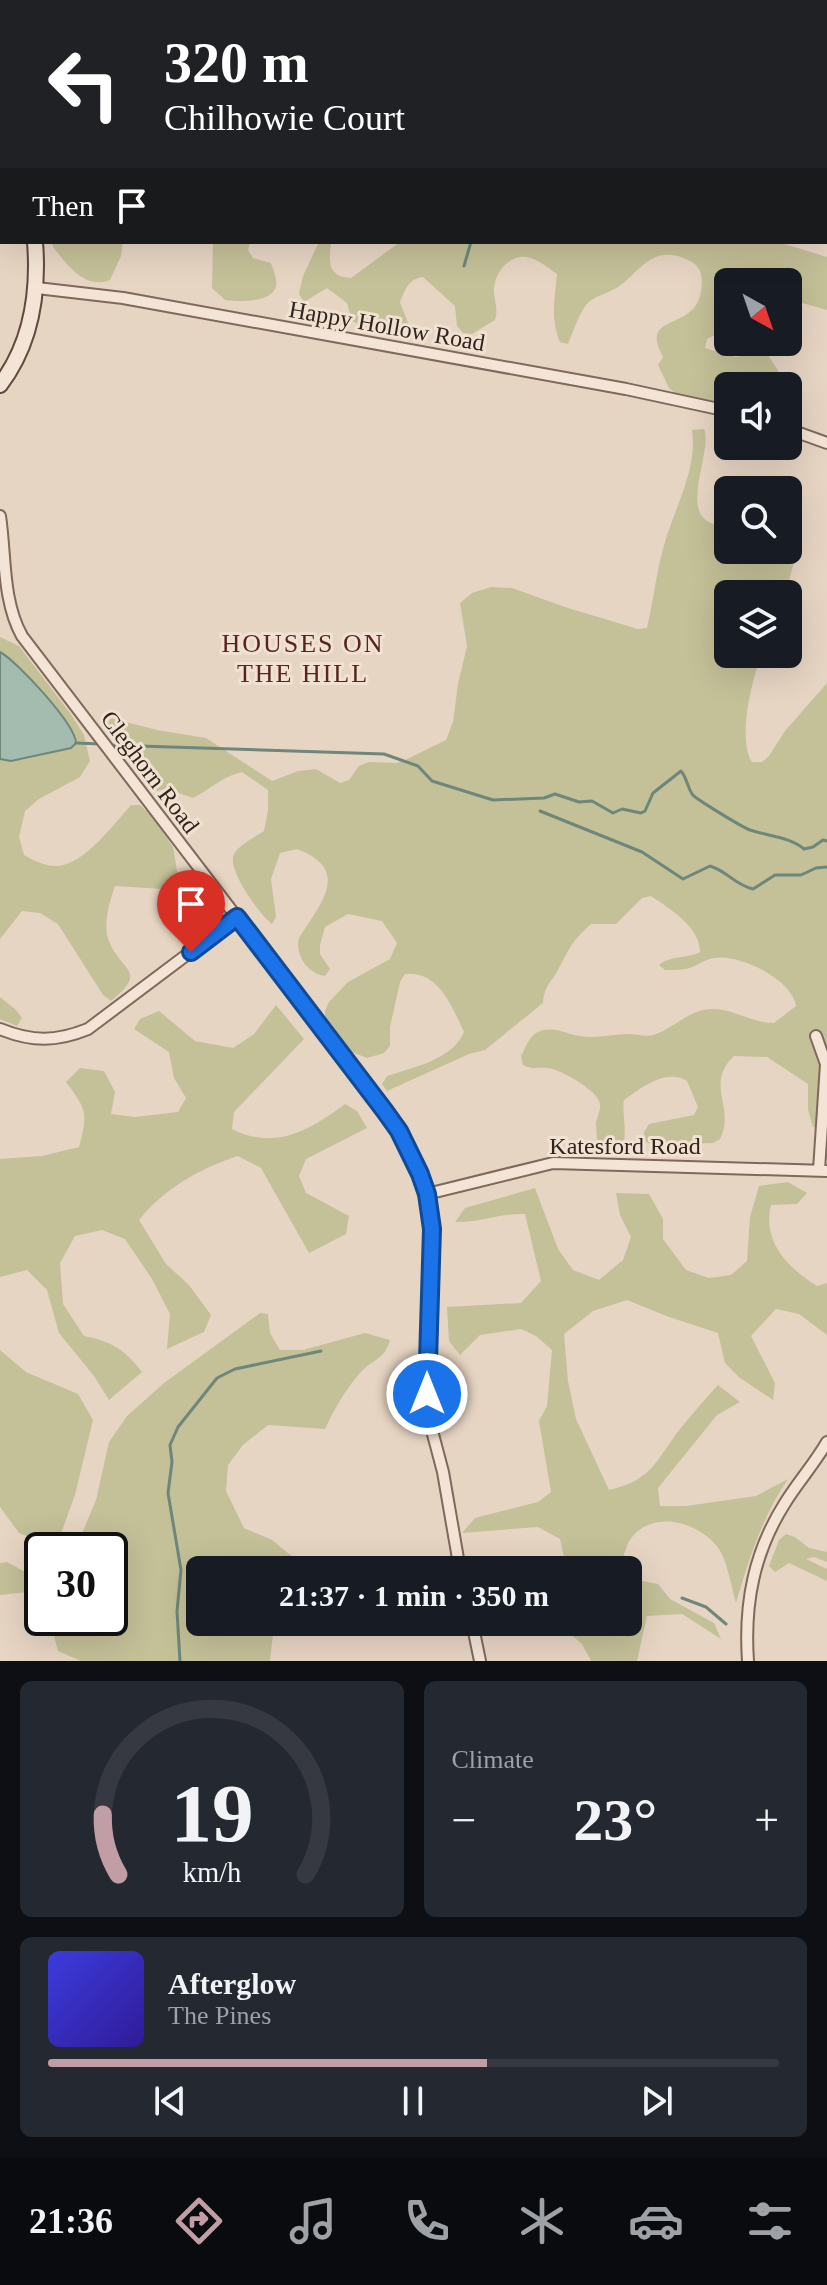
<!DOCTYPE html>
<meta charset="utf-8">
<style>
body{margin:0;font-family:Georgia,serif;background:#242831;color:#f1f3f6;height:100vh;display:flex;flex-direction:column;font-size:30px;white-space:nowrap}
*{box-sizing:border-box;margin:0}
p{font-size:26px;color:#9ea1a6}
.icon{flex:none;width:44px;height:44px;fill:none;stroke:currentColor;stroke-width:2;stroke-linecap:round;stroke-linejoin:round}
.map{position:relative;height:1661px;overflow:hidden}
.details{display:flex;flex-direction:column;gap:20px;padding:20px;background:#0d0f14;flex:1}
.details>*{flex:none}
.hud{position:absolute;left:0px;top:0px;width:828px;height:244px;box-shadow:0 8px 32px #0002;background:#202124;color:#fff;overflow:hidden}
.needle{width:52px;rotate:140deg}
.controls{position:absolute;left:714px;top:268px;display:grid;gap:16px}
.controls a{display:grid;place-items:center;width:88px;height:88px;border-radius:12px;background:#171b24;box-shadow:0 8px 32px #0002;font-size:40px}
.speed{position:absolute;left:24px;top:1532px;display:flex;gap:16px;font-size:40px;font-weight:700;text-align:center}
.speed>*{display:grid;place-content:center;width:104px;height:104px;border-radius:50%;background:#171b24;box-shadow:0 8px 32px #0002;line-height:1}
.speed .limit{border:4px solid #111;border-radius:12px;background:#fff;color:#111}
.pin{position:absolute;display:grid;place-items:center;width:68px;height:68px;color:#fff;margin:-82px -34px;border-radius:50% 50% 50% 0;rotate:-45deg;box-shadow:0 0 8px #0007}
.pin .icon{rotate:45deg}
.me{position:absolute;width:88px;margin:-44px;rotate:0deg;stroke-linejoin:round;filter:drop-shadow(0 0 6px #0008)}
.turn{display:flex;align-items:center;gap:28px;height:168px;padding:0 32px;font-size:36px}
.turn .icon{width:104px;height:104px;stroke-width:2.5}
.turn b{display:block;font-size:56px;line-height:68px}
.then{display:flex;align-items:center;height:76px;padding:0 32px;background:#0003;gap:16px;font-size:30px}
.big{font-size:60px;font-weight:700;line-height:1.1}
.details .card{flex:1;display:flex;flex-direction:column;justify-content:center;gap:12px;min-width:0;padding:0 28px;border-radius:12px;background:#242831}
.details .dial{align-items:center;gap:0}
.dial svg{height:208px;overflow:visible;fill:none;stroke:#363941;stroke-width:7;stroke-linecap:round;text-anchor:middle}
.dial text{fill:#f1f3f6;stroke:none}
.song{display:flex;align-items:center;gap:24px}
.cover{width:96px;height:96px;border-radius:12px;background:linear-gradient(135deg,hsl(240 70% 55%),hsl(250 70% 35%))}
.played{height:8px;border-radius:4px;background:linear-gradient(90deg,#c19da6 60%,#363941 60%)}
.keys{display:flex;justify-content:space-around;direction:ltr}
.heat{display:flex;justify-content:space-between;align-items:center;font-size:44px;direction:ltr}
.details .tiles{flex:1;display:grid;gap:20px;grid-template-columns:1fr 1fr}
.card:last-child{grid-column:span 2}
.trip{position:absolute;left:186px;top:1556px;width:456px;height:80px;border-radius:12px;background:#171b24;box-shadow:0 8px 32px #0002;font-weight:700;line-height:80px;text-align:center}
.dock{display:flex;height:128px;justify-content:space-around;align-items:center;background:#090b0e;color:#9ea1a6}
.dock .icon{width:56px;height:56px}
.dock .on{color:#c19da6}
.dock b{font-size:36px;color:#f1f3f6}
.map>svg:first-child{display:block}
.green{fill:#c4c098}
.water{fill:#a4bbb0;stroke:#6d877b;stroke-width:2}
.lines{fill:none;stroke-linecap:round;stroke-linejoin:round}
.stream{stroke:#6d877b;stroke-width:3}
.street-casing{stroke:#7f685c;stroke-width:14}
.secondary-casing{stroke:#61493f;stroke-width:18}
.street{stroke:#f3e4d5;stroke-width:10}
.secondary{stroke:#f3e4d5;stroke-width:14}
.route-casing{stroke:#114b97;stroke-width:20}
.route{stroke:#1a73e8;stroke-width:14}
.labels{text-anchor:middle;stroke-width:6;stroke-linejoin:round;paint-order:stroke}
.street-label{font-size:24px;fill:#31231e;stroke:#f0e1d1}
.neighbourhood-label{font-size:26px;letter-spacing:2px;fill:#582423;stroke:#f0e1d1}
</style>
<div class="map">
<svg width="827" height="1661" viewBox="0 0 827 1661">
<rect width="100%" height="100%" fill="#e7d5c3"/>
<path class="green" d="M 558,0 L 827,0 L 827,107 L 826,2 Z
M 52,242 L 123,242 L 121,256 L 110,280 C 84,290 67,264 53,247 Z
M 213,242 L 250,242 L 248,250 L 253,258 L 271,263 C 273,270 279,281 275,289 C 268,303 237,302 225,300 L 212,288 Z
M 319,242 L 331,242 C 329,261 327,277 351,278 L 400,242 L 778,242 L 827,257 L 827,310 L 788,299 L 788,282 L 728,282 L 728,328 L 707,339 L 705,348 L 735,357 L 766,352 L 788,386 L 728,386 L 728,410 L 676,394 L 669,388 L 658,365 L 663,357 C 639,313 691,331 700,296 C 702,287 703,279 700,271 C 696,263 689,260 681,257 C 651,247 640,271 618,287 C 608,294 594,295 586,305 C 578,316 573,332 568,344 L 560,342 C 550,320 555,297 557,274 C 540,262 524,247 505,265 C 499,271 495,279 494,288 C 493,299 499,308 495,320 L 472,334 L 463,333 L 457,326 L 455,306 L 423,277 C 408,279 405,290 400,302 L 410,328 L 371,330 L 352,321 L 347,303 L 327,288 L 304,302 L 299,294 L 303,276 Z
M 704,429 C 713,449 681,509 709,522 C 714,525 722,525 728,527 L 728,550 L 788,550 L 788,533 L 800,527 L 799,545 L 785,594 L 728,594 L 728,654 L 762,654 C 752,679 737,739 752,762 L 762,762 L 769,756 L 785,731 L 827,683 L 827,1126 L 813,1127 L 808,1110 L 808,1084 L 767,1057 L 734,1056 C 704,1084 736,1108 720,1139 L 713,1143 L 652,1145 L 644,1141 L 644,1132 L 649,1124 L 694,1115 L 698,1107 L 687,1081 C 666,1068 641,1088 624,1100 C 620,1115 638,1168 599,1148 C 597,1140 596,1131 596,1123 C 597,1117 601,1110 600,1104 C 599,1091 560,1069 548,1068 C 538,1067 533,1070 523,1065 L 521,1056 C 526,1047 529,1036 538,1032 C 552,1025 567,1034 580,1036 C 597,1039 612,1034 629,1034 C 636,1034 646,1037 653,1035 C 676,1028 689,1008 715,1009 C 735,1010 752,1023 774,1023 L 796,1006 C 793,980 739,953 714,958 C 706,959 698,965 690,968 C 682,970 673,970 665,970 L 659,965 C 671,955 687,959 700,952 C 700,927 670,909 651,896 L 642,898 L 616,924 L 591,924 C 571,942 571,946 559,968 C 551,984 545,983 543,1003 L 485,1050 L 469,1054 L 387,1091 L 382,1084 L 387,1076 C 414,1067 452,1060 464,1032 C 452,1006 438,970 405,974 L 400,982 L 390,1027 L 390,1046 L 384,1053 L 367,1058 L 334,1045 L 325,1031 L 325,1011 L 329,1002 L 348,982 L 390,959 L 397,943 L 382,921 L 348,914 L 325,927 L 320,945 L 320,954 L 330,969 L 325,976 C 307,973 295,955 299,938 C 321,903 352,870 297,849 L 280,853 L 271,879 L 276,917 L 272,924 C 260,915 226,869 234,854 C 239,845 255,837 264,831 L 268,810 L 268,790 L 242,772 C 223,776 211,789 193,798 L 167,789 L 152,792 L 107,727 L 110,718 L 157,730 L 206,738 L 272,781 L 298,771 L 316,769 L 340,783 L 349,780 L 359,766 L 369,762 L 396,763 L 405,760 L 446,740 L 453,722 L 458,684 L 467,646 L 460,603 L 472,593 L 491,587 L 512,588 L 568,608 L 638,629 L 647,628 C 653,602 656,575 663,549 C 673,510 698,471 692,430 Z
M 0,637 L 19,646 L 70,713 L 84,735 L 90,761 L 80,777 L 39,799 L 25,811 L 19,837 L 24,855 C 33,860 43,865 53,866 C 81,869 114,824 131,805 L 140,805 L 153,817 L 173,847 L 179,882 L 162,889 L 115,886 C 110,901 102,925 109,941 C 121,972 149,970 111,1001 L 103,995 L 58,924 L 40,913 L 22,911 L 0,939 L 0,759 C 27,765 53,750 77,738 C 67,717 20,662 0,652 Z
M 0,997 L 16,1010 L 22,1018 L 17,1026 L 0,1019 Z
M 276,1005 L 304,1039 L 234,1112 L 232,1129 C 275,1151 310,1130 345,1104 L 357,1111 L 367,1128 L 306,1159 L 299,1176 L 306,1193 L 349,1216 L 346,1234 L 309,1253 L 261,1168 L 238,1156 C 200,1168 164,1189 139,1220 L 166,1264 L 189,1285 L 211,1315 L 204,1332 L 167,1349 L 170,1314 L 152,1279 L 125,1239 L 102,1230 L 75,1236 L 60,1263 L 63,1304 L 84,1336 C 113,1342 124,1349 142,1372 L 109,1400 L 94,1376 L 59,1333 L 47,1290 L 27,1270 L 0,1277 L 0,1159 L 42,1156 L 79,1147 C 88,1113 87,1110 66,1082 L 80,1068 L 104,1071 L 115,1092 L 111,1114 L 135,1117 L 178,1112 L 186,1098 L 174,1078 L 169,1052 L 134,1029 L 140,1019 L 159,1011 L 195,1041 L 233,1048 L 254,1034 Z
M 788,1182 L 807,1193 L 797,1204 L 771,1205 C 762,1242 788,1268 817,1286 L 827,1283 L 827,1335 L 799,1314 L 776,1309 L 751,1336 L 775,1383 L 773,1400 L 740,1378 L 725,1363 L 718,1333 L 669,1317 L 627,1300 L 593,1311 L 564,1334 L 568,1381 L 576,1419 L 609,1490 C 653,1480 655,1461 680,1429 C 692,1414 705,1399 718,1385 L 740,1402 L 717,1415 L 658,1488 L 660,1506 L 686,1506 L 756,1496 L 788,1479 C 762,1517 749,1559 736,1603 C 731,1587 728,1563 719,1549 C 701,1523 655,1509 632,1537 C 627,1542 625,1553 622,1560 L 627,1570 L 567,1570 L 560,1539 L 538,1527 L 462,1533 L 475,1518 L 538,1502 L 551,1492 L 539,1421 L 547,1406 L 552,1350 L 536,1336 L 521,1329 L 480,1335 L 460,1355 L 449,1341 L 447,1307 L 521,1303 L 541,1281 L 525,1214 C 499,1213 481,1223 455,1222 L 465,1208 L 535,1188 L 558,1249 L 573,1270 L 599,1280 L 623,1260 L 631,1237 L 620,1215 L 616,1193 L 649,1194 L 663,1219 L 663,1239 L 686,1270 L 709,1278 L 731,1275 L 747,1261 L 750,1217 L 759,1186 Z
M 260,1313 L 268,1314 L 270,1333 L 280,1350 L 303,1350 L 365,1333 L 390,1340 C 384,1361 373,1358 360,1373 C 345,1390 335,1408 325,1429 L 268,1425 L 243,1445 L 228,1465 L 226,1491 L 244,1528 L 272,1540 L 293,1557 L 302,1570 L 200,1570 L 200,1622 L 285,1622 L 273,1634 L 270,1661 L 81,1661 L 58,1651 L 51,1625 L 52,1618 L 110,1618 L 110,1550 L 75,1550 L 96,1500 L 109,1442 L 127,1416 L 164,1383 Z
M 0,1350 L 26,1372 L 78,1394 L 93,1420 L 75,1495 L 59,1539 L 31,1538 L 19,1533 L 0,1507 Z
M 786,1534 L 795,1537 L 809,1548 L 827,1552 L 827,1562 L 814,1557 L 806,1559 L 827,1569 L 827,1581 L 789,1563 L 775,1572 L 769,1566 L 779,1540 Z
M 7,1562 L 29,1574 L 33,1584 L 28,1592 L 0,1595 L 0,1563 Z
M 628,1572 L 632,1579 L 658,1584 L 670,1599 L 714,1623 L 721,1639 L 682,1614 L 647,1616 L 637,1661 L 591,1661 L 582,1644 L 563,1628 L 507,1636 L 490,1635 L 485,1622 L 628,1622 Z"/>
<path class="water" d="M 0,652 C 17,661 76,725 76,743 L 71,748 L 11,761 L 0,759 Z"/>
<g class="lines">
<path class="stream" d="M 653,2 L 654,0
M 464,266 L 471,242
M 76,743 L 101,744
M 108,745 L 384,754 L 418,766 L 432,781 L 493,800 L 544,798 L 555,794 L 579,802 L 592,801 L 613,813 L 622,809 L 641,813 L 645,811 L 653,793 L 681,771 C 687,778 687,786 692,794 C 694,798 742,827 750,830 C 768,836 790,837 804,849 L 813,847 L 823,840 L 827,841
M 540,811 L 642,852 L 683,879 L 710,866 C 727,871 735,885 753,889 L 775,875 L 801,875 L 816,868 L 827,867
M 682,1598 L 706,1607 L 726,1624
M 180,1661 L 177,1611 L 181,1570 L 168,1493 L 172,1462 L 170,1445 L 178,1427 L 217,1378 L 235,1369 L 321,1351"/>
<defs>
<path id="street" d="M 37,288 L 123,298 L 626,389 L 728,411
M 788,429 L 827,443
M 0,516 C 6,555 2,600 22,636 L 384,1110 L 412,1155 L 429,1207 L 432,1257 L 427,1394 L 430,1423 L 443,1472 L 460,1570
M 0,1029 C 32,1042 56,1042 88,1029 L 237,917
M 816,1036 L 826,1064 L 819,1170
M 427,1194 L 553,1163 L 827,1171
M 472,1622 L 480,1661
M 748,1661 C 744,1603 754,1552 785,1503 C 798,1482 815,1463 827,1442"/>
<path id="secondary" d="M 18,0 L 19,2
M 0,385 C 32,343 39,293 35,242"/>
</defs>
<use href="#street" class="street-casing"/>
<use href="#secondary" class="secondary-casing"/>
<use href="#street" class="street"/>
<use href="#secondary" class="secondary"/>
</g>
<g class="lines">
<defs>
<path id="route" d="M 191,952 L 237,917 L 384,1110 L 399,1131 L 420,1174 L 427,1194 L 432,1229 L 427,1394"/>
</defs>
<use href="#route" class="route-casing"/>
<use href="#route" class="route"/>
</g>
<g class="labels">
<g class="street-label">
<text transform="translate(387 326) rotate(10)" y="8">Happy Hollow Road</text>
<text transform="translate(150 772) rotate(53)" y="8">Cleghorn Road</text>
<text x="625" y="1154">Katesford Road</text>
</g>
<g class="neighbourhood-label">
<text x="303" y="652">HOUSES ON<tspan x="303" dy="30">THE HILL</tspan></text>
</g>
</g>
</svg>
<div class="controls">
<a><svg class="needle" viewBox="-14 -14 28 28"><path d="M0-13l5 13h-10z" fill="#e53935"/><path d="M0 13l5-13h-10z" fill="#9ea1a6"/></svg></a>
<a><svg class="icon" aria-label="sound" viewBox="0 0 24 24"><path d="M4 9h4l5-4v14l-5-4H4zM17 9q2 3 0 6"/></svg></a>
<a><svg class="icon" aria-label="search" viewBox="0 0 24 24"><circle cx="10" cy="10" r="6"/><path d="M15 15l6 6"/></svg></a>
<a><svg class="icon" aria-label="layers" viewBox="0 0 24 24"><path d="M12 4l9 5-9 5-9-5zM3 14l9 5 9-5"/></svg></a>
</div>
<div class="speed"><div class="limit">30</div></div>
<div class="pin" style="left:191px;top:952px;background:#d93025"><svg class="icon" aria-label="arrive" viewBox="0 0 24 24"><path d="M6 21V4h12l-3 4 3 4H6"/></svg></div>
<svg class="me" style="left:427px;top:1394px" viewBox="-20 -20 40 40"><circle r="17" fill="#1a73e8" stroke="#fff" stroke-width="3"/><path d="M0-11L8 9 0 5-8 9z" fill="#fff"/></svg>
<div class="trip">21:37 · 1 min · 350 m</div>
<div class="hud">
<div class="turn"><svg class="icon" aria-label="left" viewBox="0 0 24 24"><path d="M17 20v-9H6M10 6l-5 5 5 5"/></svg><div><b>320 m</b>Chilhowie Court</div></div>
<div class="then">Then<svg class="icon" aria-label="arrive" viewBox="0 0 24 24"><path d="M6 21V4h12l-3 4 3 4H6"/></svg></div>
</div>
</div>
<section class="details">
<div class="tiles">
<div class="card dial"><svg viewBox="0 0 100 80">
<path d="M14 69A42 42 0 1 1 86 69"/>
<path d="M14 69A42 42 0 0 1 8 46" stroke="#c19da6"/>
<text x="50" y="56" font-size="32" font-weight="700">19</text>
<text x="50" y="72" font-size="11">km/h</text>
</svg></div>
<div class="card"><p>Climate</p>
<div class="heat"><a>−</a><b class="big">23°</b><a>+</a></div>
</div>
<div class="card">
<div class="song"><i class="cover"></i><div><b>Afterglow</b><p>The Pines</p></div></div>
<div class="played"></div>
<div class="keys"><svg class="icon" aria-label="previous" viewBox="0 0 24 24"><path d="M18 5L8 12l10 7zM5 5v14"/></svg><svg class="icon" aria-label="pause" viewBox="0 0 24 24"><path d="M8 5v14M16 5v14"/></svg><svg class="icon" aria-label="next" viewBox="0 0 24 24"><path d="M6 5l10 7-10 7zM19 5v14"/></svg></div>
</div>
</div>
</section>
<nav class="dock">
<b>21:36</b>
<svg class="icon on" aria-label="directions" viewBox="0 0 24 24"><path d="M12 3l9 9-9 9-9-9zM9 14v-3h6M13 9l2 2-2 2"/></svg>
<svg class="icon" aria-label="music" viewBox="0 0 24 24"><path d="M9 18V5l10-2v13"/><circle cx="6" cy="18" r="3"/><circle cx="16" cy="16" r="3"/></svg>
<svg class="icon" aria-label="phone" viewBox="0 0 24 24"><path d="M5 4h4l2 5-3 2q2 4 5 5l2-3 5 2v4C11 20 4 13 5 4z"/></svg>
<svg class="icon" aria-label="climate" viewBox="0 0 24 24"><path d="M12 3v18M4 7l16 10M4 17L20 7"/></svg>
<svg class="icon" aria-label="car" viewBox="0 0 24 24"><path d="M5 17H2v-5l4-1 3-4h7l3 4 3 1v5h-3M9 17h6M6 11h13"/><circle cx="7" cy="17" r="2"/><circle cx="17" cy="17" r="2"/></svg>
<svg class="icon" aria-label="filters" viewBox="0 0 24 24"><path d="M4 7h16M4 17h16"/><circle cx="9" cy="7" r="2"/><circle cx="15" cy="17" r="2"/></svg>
</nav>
